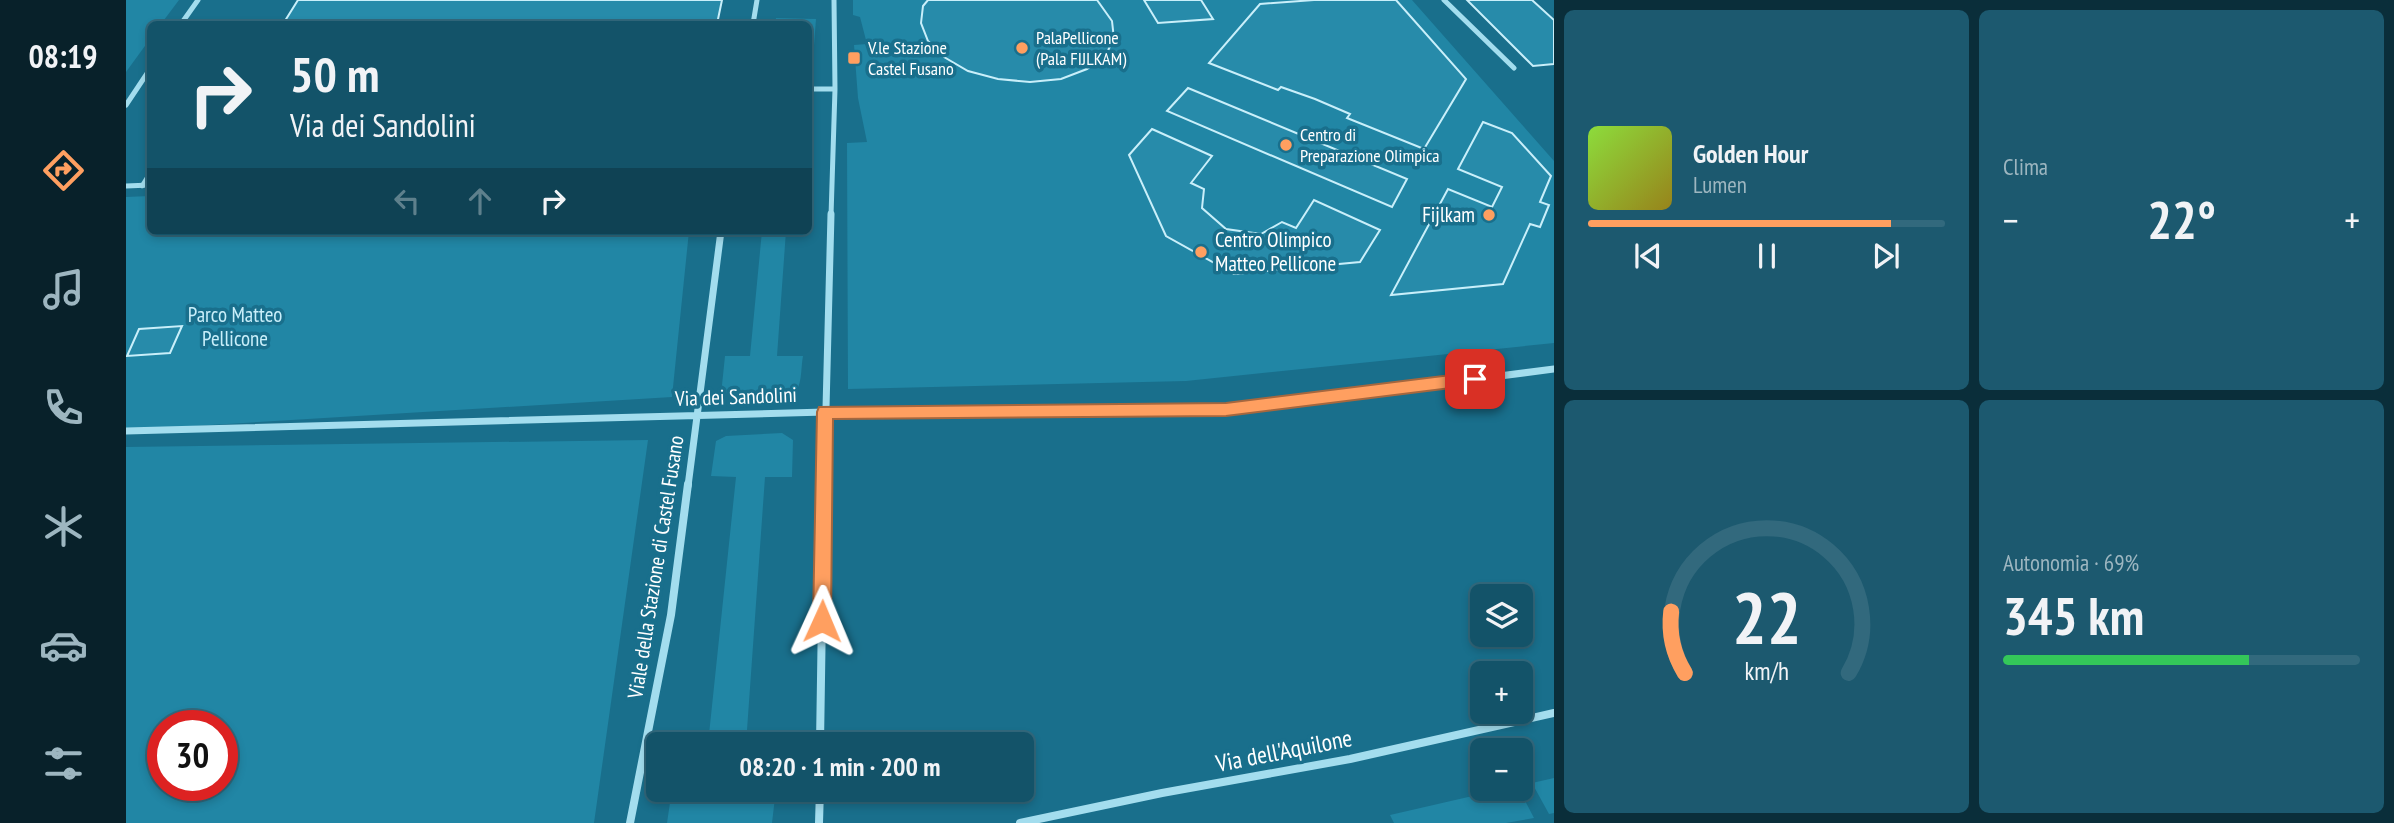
<!DOCTYPE html>
<html lang="it">
<meta charset="utf-8">
<style>
body{margin:0;font-family:"PT Sans Narrow",sans-serif;background:#1c596f;color:#f1f3f6;height:100vh;display:flex;flex-direction:column;font-size:26px;white-space:nowrap}
*{box-sizing:border-box;margin:0}
p{font-size:23px;color:#9db6c0}
.icon{flex:none;width:38px;height:38px;fill:none;stroke:currentColor;stroke-width:2;stroke-linecap:round;stroke-linejoin:round}
.map{position:relative;flex:1;overflow:hidden}
.side{display:flex;flex-direction:column;gap:10px;padding:10px;background:#0a2e3a;width:840px}
.side>*{flex:none}
.top-card{position:absolute;left:21px;top:21px;width:665px;height:214px;border-radius:10px;box-shadow:0 4px 10px #0003,0 0 0 2px #32697d;background:#135369;color:#f1f3f6;overflow:hidden}
.buttons{position:absolute;left:1344px;top:584px;display:grid;gap:14px}
.buttons a{display:grid;place-items:center;width:63px;height:63px;border-radius:10px;background:#135369;box-shadow:0 4px 10px #0003,0 0 0 2px #32697d;font-size:35px}
.speed{position:absolute;left:21px;top:710px;display:flex;gap:14px;font-size:35px;font-weight:700;text-align:center}
.speed>*{display:grid;place-content:center;width:91px;height:91px;border-radius:50%;background:#135369;box-shadow:0 4px 10px #0003,0 0 0 2px #32697d;line-height:1}
.speed .limit{border:10px solid #d22;background:#fff;color:#111}
.pin{position:absolute;display:grid;place-items:center;width:60px;height:60px;color:#fff;margin:-30px;border-radius:14px;box-shadow:0 4px 10px #0006}
.me{position:absolute;width:77px;margin:-38px;rotate:1deg;stroke-linejoin:round;filter:drop-shadow(0 0 5px #0008)}
.turn{display:flex;align-items:center;gap:24px;height:147px;padding:0 28px;font-size:32px}
.turn .icon{width:91px;height:91px;stroke-width:2.5}
.turn b{display:block;font-size:49px;line-height:60px}
.lanes{display:flex;align-items:center;height:66px;padding:0 28px;background:#0003;justify-content:center;gap:35px;direction:ltr}
.lanes .off{opacity:.35}
.big{font-size:52px;font-weight:800;line-height:1.1}
.side .widget{flex:1;display:flex;flex-direction:column;justify-content:center;gap:10px;min-width:0;padding:0 24px;border-radius:10px;background:#1c596f}
.side .dial{align-items:center;gap:0}
.dial svg{height:182px;overflow:visible;fill:none;stroke:#32697d;stroke-width:7;stroke-linecap:round;text-anchor:middle}
.dial text{fill:#f1f3f6;stroke:none}
.song{display:flex;align-items:center;gap:21px}
.cover{width:84px;height:84px;border-radius:10px;background:linear-gradient(135deg,hsl(90 70% 55%),hsl(50 70% 35%))}
.played{height:7px;border-radius:4px;background:linear-gradient(90deg,#ff9f60 85%,#32697d 85%)}
.keys{display:flex;justify-content:space-around;direction:ltr}
.heat{display:flex;justify-content:space-between;align-items:center;font-size:38px;direction:ltr}
.charge{height:10px;border-radius:5px;background:linear-gradient(90deg,#34c759 69%,#32697d 0)}
.side .tiles{flex:1;display:grid;gap:10px;grid-template-columns:repeat(2,1fr)}
.trip{position:absolute;left:520px;top:732px;width:388px;height:70px;border-radius:10px;background:#135369;box-shadow:0 4px 10px #0003,0 0 0 2px #32697d;font-weight:800;line-height:70px;text-align:center}
main{display:flex;flex:1;min-height:0}
.tab-bar{display:flex;flex-direction:column;width:126px;justify-content:space-around;align-items:center;background:#08212a;color:#9db6c0}
.tab-bar .icon{width:49px;height:49px}
.tab-bar .active{color:#ff9f60}
.tab-bar b{font-size:32px;color:#f1f3f6}
.map>svg:first-child{display:block}
.green{fill:#2186a5;fill-rule:evenodd}
.building{fill:#278baa;stroke:#c9effa;stroke-width:2}
.lines{fill:none;stroke-linecap:round;stroke-linejoin:round}
.service{stroke:#a3ddee;stroke-width:4.5}
.minor-far2{stroke:#a3ddee;stroke-width:5}
.minor-far1{stroke:#a3ddee;stroke-width:7}
.minor{stroke:#a3ddee;stroke-width:8}
.route{fill:#ff9f60;stroke:#a6673e;stroke-width:2}
.poi-dot{fill:#ff9f60;stroke:#196f8c;stroke-width:2.5}
.labels{text-anchor:middle;stroke-width:7;stroke-linejoin:round;paint-order:stroke}
.far-poi-label{font-size:18px;fill:#fff;stroke:#196f8c;text-anchor:start}
.poi-label{font-size:21px;fill:#fff;stroke:#196f8c;text-anchor:end}
.park-label{font-size:21px;fill:#c9effa;stroke:#196f8c}
.street-label{font-size:21px;fill:#fff;stroke:#196f8c}
.near-street-label{font-size:24px;fill:#fff;stroke:#196f8c}
</style>
<main>
<nav class="tab-bar">
<b>08:19</b>
<svg class="icon active" aria-label="directions" viewBox="0 0 24 24"><path d="M12 3l9 9-9 9-9-9zM9 14v-3h6M13 9l2 2-2 2"/></svg>
<svg class="icon" aria-label="music" viewBox="0 0 24 24"><path d="M9 18V5l10-2v13"/><circle cx="6" cy="18" r="3"/><circle cx="16" cy="16" r="3"/></svg>
<svg class="icon" aria-label="phone" viewBox="0 0 24 24"><path d="M5 4h4l2 5-3 2q2 4 5 5l2-3 5 2v4C11 20 4 13 5 4z"/></svg>
<svg class="icon" aria-label="climate" viewBox="0 0 24 24"><path d="M12 3v18M4 7l16 10M4 17L20 7"/></svg>
<svg class="icon" aria-label="car" viewBox="0 0 24 24"><path d="M5 17H2v-5l4-1 3-4h7l3 4 3 1v5h-3M9 17h6M6 11h13"/><circle cx="7" cy="17" r="2"/><circle cx="17" cy="17" r="2"/></svg>
<svg class="icon" aria-label="filters" viewBox="0 0 24 24"><path d="M4 7h16M4 17h16"/><circle cx="9" cy="7" r="2"/><circle cx="15" cy="17" r="2"/></svg>
</nav>
<div class="map">
<svg width="1428" height="823" viewBox="0 0 1428 823">
<rect width="100%" height="100%" fill="#196f8c"/>
<path class="green" d="M 0,0 L 53,0 L 35,24 L 24,24 L 24,39 L 0,72 Z
M 727,0 L 1286,0 L 1428,161 L 1428,343 L 1060,381 L 722,389 L 721,143 L 741,142 L 732,98 L 728,45 L 741,44 L 734,17 L 727,15 Z
M 650,18 L 690,19 L 687,59 L 683,59 L 682,24 L 649,24 Z
M 24,196 L 24,231 L 563,231 L 546,397 L 0,430 L 0,197 Z
M 636,231 L 660,231 L 651,356 L 677,356 C 675,366 676,381 671,390 C 663,403 613,400 601,394 L 596,385 L 599,356 L 624,356 Z
M 656,433 L 667,440 L 666,477 L 639,477 L 620,744 L 582,744 L 610,477 L 585,476 L 590,441 L 600,436 Z
M 522,440 L 468,823 L 0,823 L 0,447 ZM 37,726 L 96,726 L 96,786 L 37,786 Z
M 1428,778 L 1428,813 L 1423,814 L 1406,783 Z
M 546,789 L 650,789 L 646,823 L 541,823 Z
M 1377,789 L 1393,789 L 1408,818 L 1380,823 L 1268,823 L 1264,815 Z"/>
<path class="building" d="M 172,0 L 596,0 L 591,24 L 157,24 Z
M 802,0 L 971,0 L 986,21 L 988,39 L 979,56 L 961,69 L 935,79 L 904,82 L 872,79 L 842,71 L 818,57 L 802,41 L 795,23 L 797,6 Z
M 1018,0 L 1075,0 L 1087,19 L 1032,23 Z
M 1188,0 L 1270,0 L 1340,79 L 1298,149 L 1221,118 L 1224,114 L 1189,99 L 1155,87 L 1152,90 L 1083,63 L 1134,4 Z
M 1341,0 L 1406,0 L 1428,20 L 1428,64 L 1407,66 Z
M 1062,88 L 1281,179 L 1266,207 L 1041,111 Z
M 1357,122 L 1386,133 L 1425,176 L 1414,202 L 1423,205 L 1414,227 L 1404,224 L 1377,284 L 1265,295 L 1322,189 L 1366,207 L 1376,187 L 1332,169 Z
M 1026,129 L 1086,156 L 1065,183 L 1078,189 L 1076,208 L 1100,229 L 1135,234 L 1156,222 L 1170,228 L 1188,200 L 1254,230 L 1234,262 L 1108,274 L 1040,236 L 1003,155 Z
M 56,326 L 44,353 L 1,356 L 13,329 Z"/>
<g class="lines">
<path class="service" d="M 16,186 L 24,173"/>
<path class="minor-far2" d="M 1318,0 L 1388,68
M 55,24 L 72,0
M 627,24 L 631,0
M 682,89 L 709,89
M 0,105 L 24,69
M 0,186 L 24,185
M 705,216 L 709,89 L 708,0"/>
<path class="minor-far1" d="M 0,431 L 699,412 L 1079,410 L 1140,406 L 1428,369
M 562,486 L 595,231
M 698,486 L 705,214"/>
<path class="minor" d="M 694,744 L 698,484
M 504,823 L 545,615 L 562,484
M 693,823 L 694,789
M 894,823 L 1036,793 L 1224,759 L 1428,713"/>
</g>
<path class="route" d="M 1349,372 L 1357,379 L 1349,385 L 1100,416 L 707,419 L 705,621 L 703,627 L 696,630 L 690,627 L 687,621 L 691,412 L 693,407 L 1100,403 Z"/>
<g class="poi-dot">
<circle cx="896" cy="48" r="7"/>
<rect x="721" y="51" width="14" height="14" rx="3.5"/>
<circle cx="1160" cy="145" r="7"/>
<circle cx="1363" cy="215" r="7"/>
<circle cx="1075" cy="252" r="7"/>
</g>
<g class="labels">
<g class="far-poi-label">
<text x="910" y="44">PalaPellicone<tspan x="910" dy="21">(Pala FIJLKAM)</tspan></text>
<text x="742" y="54">V.le Stazione<tspan x="742" dy="21">Castel Fusano</tspan></text>
<text x="1174" y="141">Centro di<tspan x="1174" dy="21">Preparazione Olimpica</tspan></text>
</g>
<g class="poi-label">
<text x="1349" y="222">Fijlkam</text>
<text x="1089" y="247" text-anchor="start">Centro Olimpico<tspan x="1089" dy="24">Matteo Pellicone</tspan></text>
</g>
<g class="park-label">
<text x="109" y="322">Parco Matteo<tspan x="109" dy="24">Pellicone</tspan></text>
</g>
<g class="street-label">
<text transform="translate(610 397) rotate(-2)" y="7">Via dei Sandolini</text>
<text transform="translate(530 567) rotate(-81)" y="7">Viale della Stazione di Castel Fusano</text>
</g>
<g class="near-street-label">
<text transform="translate(1158 751) rotate(-11)" y="8">Via dell'Aquilone</text>
</g>
</g>
</svg>
<div class="buttons">
<a><svg class="icon" aria-label="layers" viewBox="0 0 24 24"><path d="M12 4l9 5-9 5-9-5zM3 14l9 5 9-5"/></svg></a>
<a>+</a>
<a>−</a>
</div>
<div class="speed"><div class="limit">30</div></div>
<div class="pin" style="left:1349px;top:379px;background:#d93025"><svg class="icon" aria-label="arrive" viewBox="0 0 24 24"><path d="M6 21V4h12l-3 4 3 4H6"/></svg></div>
<svg class="me" style="left:696px;top:621px" viewBox="-20 -20 40 40"><path d="M0-17L14 15 0 8-14 15z" fill="#ff9f60" stroke="#fff" stroke-width="4"/></svg>
<div class="trip">08:20 · 1 min · 200 m</div>
<div class="top-card">
<div class="turn"><svg class="icon" aria-label="right" viewBox="0 0 24 24"><path d="M7 20v-9h11M14 6l5 5-5 5"/></svg><div><b>50 m</b>Via dei Sandolini</div></div>
<div class="lanes"><svg class="icon off" aria-label="left" viewBox="0 0 24 24"><path d="M17 20v-9H6M10 6l-5 5 5 5"/></svg><svg class="icon off" aria-label="ahead" viewBox="0 0 24 24"><path d="M12 20V5M6 11l6-6 6 6"/></svg><svg class="icon" aria-label="right" viewBox="0 0 24 24"><path d="M7 20v-9h11M14 6l5 5-5 5"/></svg></div>
</div>
</div>
<section class="side">
<div class="tiles">
<div class="widget">
<div class="song"><i class="cover"></i><div><b>Golden Hour</b><p>Lumen</p></div></div>
<div class="played"></div>
<div class="keys"><svg class="icon" aria-label="previous" viewBox="0 0 24 24"><path d="M18 5L8 12l10 7zM5 5v14"/></svg><svg class="icon" aria-label="pause" viewBox="0 0 24 24"><path d="M8 5v14M16 5v14"/></svg><svg class="icon" aria-label="next" viewBox="0 0 24 24"><path d="M6 5l10 7-10 7zM19 5v14"/></svg></div>
</div>
<div class="widget"><p>Clima</p>
<div class="heat"><a>−</a><b class="big">22°</b><a>+</a></div>
</div>
<div class="widget dial"><svg viewBox="0 0 100 80">
<path d="M14 69A42 42 0 1 1 86 69"/>
<path d="M14 69A42 42 0 0 1 8 42" stroke="#ff9f60"/>
<text x="50" y="56" font-size="32" font-weight="700">22</text>
<text x="50" y="72" font-size="11">km/h</text>
</svg></div>
<div class="widget"><p>Autonomia · 69%</p><b class="big">345 km</b><div class="charge"></div></div>
</div>
</section>
</main>
